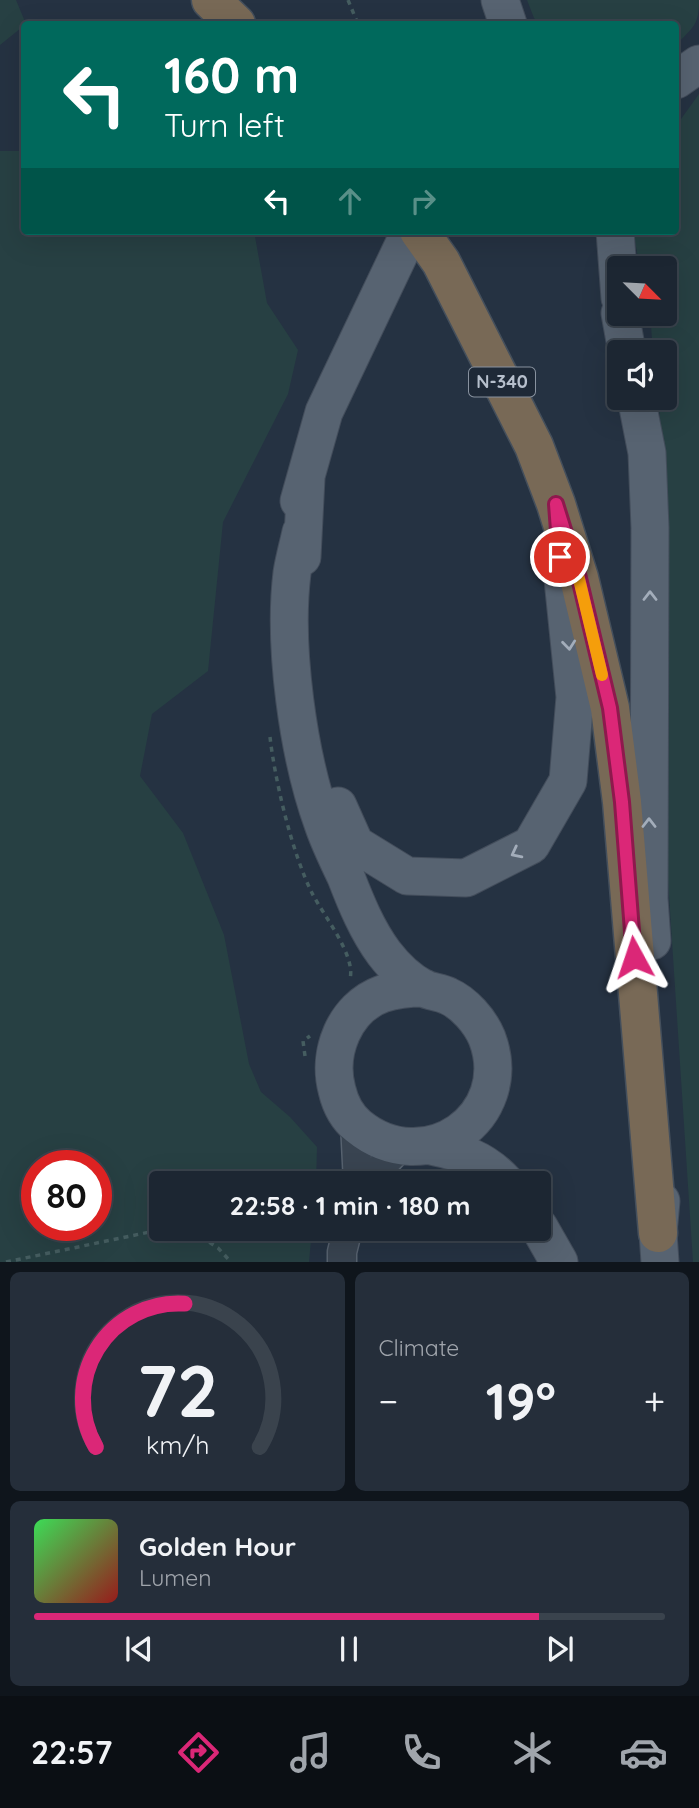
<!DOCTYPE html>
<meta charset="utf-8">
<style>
body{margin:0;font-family:Quicksand,sans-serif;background:#252e3a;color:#f1f3f6;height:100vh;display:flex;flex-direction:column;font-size:26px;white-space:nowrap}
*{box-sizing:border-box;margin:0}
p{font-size:23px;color:#a0a5ac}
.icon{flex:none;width:38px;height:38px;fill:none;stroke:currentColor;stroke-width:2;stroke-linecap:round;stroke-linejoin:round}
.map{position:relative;height:1262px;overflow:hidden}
.side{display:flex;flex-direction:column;gap:10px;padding:10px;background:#0f151c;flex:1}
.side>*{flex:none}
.top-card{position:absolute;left:21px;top:21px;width:658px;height:214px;border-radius:7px;box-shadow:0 7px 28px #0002,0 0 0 2px #3a434d;background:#00695c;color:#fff;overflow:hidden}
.needle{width:46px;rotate:114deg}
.buttons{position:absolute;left:607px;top:256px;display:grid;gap:14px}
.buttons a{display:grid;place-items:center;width:70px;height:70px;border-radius:7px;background:#1c2632;box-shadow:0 7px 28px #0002,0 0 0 2px #3a434d;font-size:35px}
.speed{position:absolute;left:21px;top:1150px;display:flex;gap:14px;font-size:35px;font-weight:700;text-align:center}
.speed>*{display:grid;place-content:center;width:91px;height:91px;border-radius:50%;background:#1c2632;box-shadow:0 7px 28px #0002,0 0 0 2px #3a434d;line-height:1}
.speed .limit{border:10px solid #d22;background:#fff;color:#111}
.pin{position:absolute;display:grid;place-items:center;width:60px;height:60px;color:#fff;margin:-30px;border:4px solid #fff;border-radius:50%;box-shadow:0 2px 7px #0007}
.me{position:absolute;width:77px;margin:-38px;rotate:355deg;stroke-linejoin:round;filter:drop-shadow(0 0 5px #0008)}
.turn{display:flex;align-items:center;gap:24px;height:147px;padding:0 28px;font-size:32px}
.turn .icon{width:91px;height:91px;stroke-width:2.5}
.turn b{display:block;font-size:49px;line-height:60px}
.lanes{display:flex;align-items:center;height:66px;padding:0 28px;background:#0003;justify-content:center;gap:35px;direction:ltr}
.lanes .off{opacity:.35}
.big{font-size:52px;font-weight:800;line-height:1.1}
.side .card{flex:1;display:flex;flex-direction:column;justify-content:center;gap:10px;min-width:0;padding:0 24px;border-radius:10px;background:#252e3a}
.side .dial{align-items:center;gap:0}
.dial svg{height:182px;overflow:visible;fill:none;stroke:#3a434d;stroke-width:7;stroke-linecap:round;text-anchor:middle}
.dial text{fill:#f1f3f6;stroke:none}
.song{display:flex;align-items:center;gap:21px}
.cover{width:84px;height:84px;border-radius:10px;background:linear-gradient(135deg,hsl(130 70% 55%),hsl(0 70% 35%))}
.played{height:7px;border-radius:4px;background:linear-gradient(90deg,#db2777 80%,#3a434d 80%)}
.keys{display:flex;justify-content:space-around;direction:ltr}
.heat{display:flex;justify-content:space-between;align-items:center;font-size:38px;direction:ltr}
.side .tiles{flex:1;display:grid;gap:10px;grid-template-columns:1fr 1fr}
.card:last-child{grid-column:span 2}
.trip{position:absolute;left:149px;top:1171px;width:402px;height:70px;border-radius:7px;background:#1c2632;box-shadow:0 7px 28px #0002,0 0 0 2px #3a434d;font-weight:800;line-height:70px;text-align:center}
.menu{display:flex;height:112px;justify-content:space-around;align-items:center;background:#0b0f14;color:#a0a5ac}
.menu .icon{width:49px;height:49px}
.menu .selected{color:#db2777}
.menu b{font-size:32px;color:#f1f3f6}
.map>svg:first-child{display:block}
.green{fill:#274043;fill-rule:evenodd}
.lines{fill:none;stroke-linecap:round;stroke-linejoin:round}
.minor-casing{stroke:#57626f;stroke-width:31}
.major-casing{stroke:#434d5b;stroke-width:39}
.highway-casing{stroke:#444f5c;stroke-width:41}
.path{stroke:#455d60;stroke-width:3.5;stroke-dasharray:5 5;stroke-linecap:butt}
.minor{stroke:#394451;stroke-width:28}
.major{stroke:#576371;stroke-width:37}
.highway{stroke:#786956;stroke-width:38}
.oneway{stroke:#a3adba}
.route-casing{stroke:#8e194d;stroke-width:18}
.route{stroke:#db2777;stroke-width:12}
.slow{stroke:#f59e0b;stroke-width:12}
.labels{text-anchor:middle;stroke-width:7;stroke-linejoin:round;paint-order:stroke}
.shield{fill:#1e2937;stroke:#88929f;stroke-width:2}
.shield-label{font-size:18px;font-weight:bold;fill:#b6bfcc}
</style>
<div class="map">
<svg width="699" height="1262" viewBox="0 0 699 1262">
<rect width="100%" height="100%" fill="#253242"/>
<path class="green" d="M 0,0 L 16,0 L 26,24 L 0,45 Z
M 527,0 L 699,0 C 699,26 693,27 676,45 L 676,24 L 539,24 L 534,18 Z
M 699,94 L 699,1262 L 693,1262 L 665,834 L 668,506 L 658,397 L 665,397 L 665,352 L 653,352 L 650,313 L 665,313 L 665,268 L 640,268 L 633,231 L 676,231 L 676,126 Z
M 0,151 L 24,151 L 24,231 L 254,231 L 267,303 L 298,350 L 288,394 L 223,522 L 208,671 L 152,714 L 140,776 L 183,833 L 224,935 L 249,1064 L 261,1092 L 290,1117 L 317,1147 L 316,1183 L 161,1183 L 161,1228 L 312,1229 L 309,1262 L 0,1262 ZM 37,1166 L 96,1166 L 96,1225 L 37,1225 Z"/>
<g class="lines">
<defs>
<path id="minor" d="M 355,1123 L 358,1183
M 366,1183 L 400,1147
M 342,1262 L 342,1252 L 348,1228"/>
<path id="major" d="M 500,0 L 508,24
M 676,80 L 699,64
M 615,231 L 620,298
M 620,313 L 627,352
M 636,397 L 647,453 L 650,528 L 649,899 L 652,941
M 299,501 L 324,412 L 404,244
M 301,532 C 298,546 294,560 292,573 C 283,646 298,755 323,824 C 329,842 338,860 346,877 C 356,903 367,930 384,953 C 394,966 408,980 423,988 C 431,992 440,992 448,996 C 464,1003 480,1021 487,1038 C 517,1117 425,1181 358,1126 C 347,1117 340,1103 337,1090 C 327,1053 344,1008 382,994 C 396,989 409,988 424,988
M 302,557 L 306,478
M 338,806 L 355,844 L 407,876 L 466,878 L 531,845 L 568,781 L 575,697 L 560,550
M 431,1146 C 463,1153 483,1158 506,1183
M 539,1227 L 559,1262
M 660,1262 L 658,1233 L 661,1201"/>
<path id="highway" d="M 211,0 L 236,24
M 419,231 L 441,262 L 534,446 L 556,504 L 579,578 L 610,708 L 622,802 L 658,1233"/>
</defs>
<use href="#minor" class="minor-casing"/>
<use href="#major" class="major-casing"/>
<use href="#highway" class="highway-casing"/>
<path class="path" d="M 348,0 L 358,24
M 270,737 C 275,781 292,853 312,893 C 323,915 356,955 350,979
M 305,1056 L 303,1041 L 310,1036
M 6,1262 L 164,1229 L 194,1232 L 218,1248 L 231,1262"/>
<use href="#minor" class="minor"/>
<use href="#major" class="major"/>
<use href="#highway" class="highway"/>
</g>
<defs><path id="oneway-chevron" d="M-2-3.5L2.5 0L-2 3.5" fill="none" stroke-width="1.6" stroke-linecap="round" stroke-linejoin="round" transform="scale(1.75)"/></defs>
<g class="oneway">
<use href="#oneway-chevron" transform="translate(650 596) rotate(-90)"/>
<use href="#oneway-chevron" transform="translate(569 645) rotate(84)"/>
<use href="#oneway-chevron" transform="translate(649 823) rotate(-90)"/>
<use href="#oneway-chevron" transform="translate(516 853) rotate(153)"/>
</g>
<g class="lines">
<defs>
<path id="route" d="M 560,557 L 556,504 L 579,578 L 610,708 L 622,802 L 634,957"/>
</defs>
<use href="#route" class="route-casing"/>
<use href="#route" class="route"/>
<path class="slow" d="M 578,575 L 602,675"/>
</g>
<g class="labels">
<rect class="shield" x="469" y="367.5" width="66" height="29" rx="5"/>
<g class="shield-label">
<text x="502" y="388">N-340</text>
</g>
</g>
</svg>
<div class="buttons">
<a><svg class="needle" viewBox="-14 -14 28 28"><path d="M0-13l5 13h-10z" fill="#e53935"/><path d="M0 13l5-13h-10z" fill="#a0a5ac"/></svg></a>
<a><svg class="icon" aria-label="sound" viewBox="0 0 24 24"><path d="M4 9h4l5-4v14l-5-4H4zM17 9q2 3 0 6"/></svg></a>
</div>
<div class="speed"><div class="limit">80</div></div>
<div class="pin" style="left:560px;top:557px;background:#d93025"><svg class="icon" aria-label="arrive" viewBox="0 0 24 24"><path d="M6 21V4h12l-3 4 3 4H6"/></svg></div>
<svg class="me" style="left:634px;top:957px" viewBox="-20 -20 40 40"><path d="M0-17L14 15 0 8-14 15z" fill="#db2777" stroke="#fff" stroke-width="4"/></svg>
<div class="trip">22:58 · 1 min · 180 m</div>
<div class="top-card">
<div class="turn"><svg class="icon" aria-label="left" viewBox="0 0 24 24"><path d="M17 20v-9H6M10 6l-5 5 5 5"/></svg><div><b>160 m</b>Turn left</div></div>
<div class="lanes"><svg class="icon" aria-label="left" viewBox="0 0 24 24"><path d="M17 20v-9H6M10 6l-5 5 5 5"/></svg><svg class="icon off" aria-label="ahead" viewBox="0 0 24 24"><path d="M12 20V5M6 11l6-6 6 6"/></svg><svg class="icon off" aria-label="right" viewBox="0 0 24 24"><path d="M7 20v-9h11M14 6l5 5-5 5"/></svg></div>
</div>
</div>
<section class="side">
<div class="tiles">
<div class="card dial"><svg viewBox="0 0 100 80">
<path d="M14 69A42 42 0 1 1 86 69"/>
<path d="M14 69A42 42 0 0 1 53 6" stroke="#db2777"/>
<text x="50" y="56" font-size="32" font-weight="700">72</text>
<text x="50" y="72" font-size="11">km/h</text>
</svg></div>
<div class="card"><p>Climate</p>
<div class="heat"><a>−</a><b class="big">19°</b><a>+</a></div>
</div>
<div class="card">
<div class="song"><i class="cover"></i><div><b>Golden Hour</b><p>Lumen</p></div></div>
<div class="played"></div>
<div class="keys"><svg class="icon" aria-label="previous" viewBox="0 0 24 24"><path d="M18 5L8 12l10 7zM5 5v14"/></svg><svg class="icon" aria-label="pause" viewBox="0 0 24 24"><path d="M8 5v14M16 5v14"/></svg><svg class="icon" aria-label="next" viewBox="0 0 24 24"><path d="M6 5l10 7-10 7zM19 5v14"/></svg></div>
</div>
</div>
</section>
<nav class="menu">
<b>22:57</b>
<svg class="icon selected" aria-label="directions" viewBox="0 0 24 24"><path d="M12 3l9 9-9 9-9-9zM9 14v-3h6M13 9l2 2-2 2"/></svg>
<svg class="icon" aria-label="music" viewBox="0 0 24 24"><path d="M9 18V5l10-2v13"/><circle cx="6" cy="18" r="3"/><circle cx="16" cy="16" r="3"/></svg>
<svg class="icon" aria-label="phone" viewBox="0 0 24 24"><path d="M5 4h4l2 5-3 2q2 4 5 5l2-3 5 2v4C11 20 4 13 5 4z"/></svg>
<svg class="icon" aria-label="climate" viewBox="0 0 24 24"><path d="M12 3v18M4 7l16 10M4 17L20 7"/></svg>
<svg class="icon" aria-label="car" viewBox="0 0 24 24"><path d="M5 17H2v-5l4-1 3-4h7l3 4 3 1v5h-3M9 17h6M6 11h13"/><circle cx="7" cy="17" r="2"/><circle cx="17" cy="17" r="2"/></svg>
</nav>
